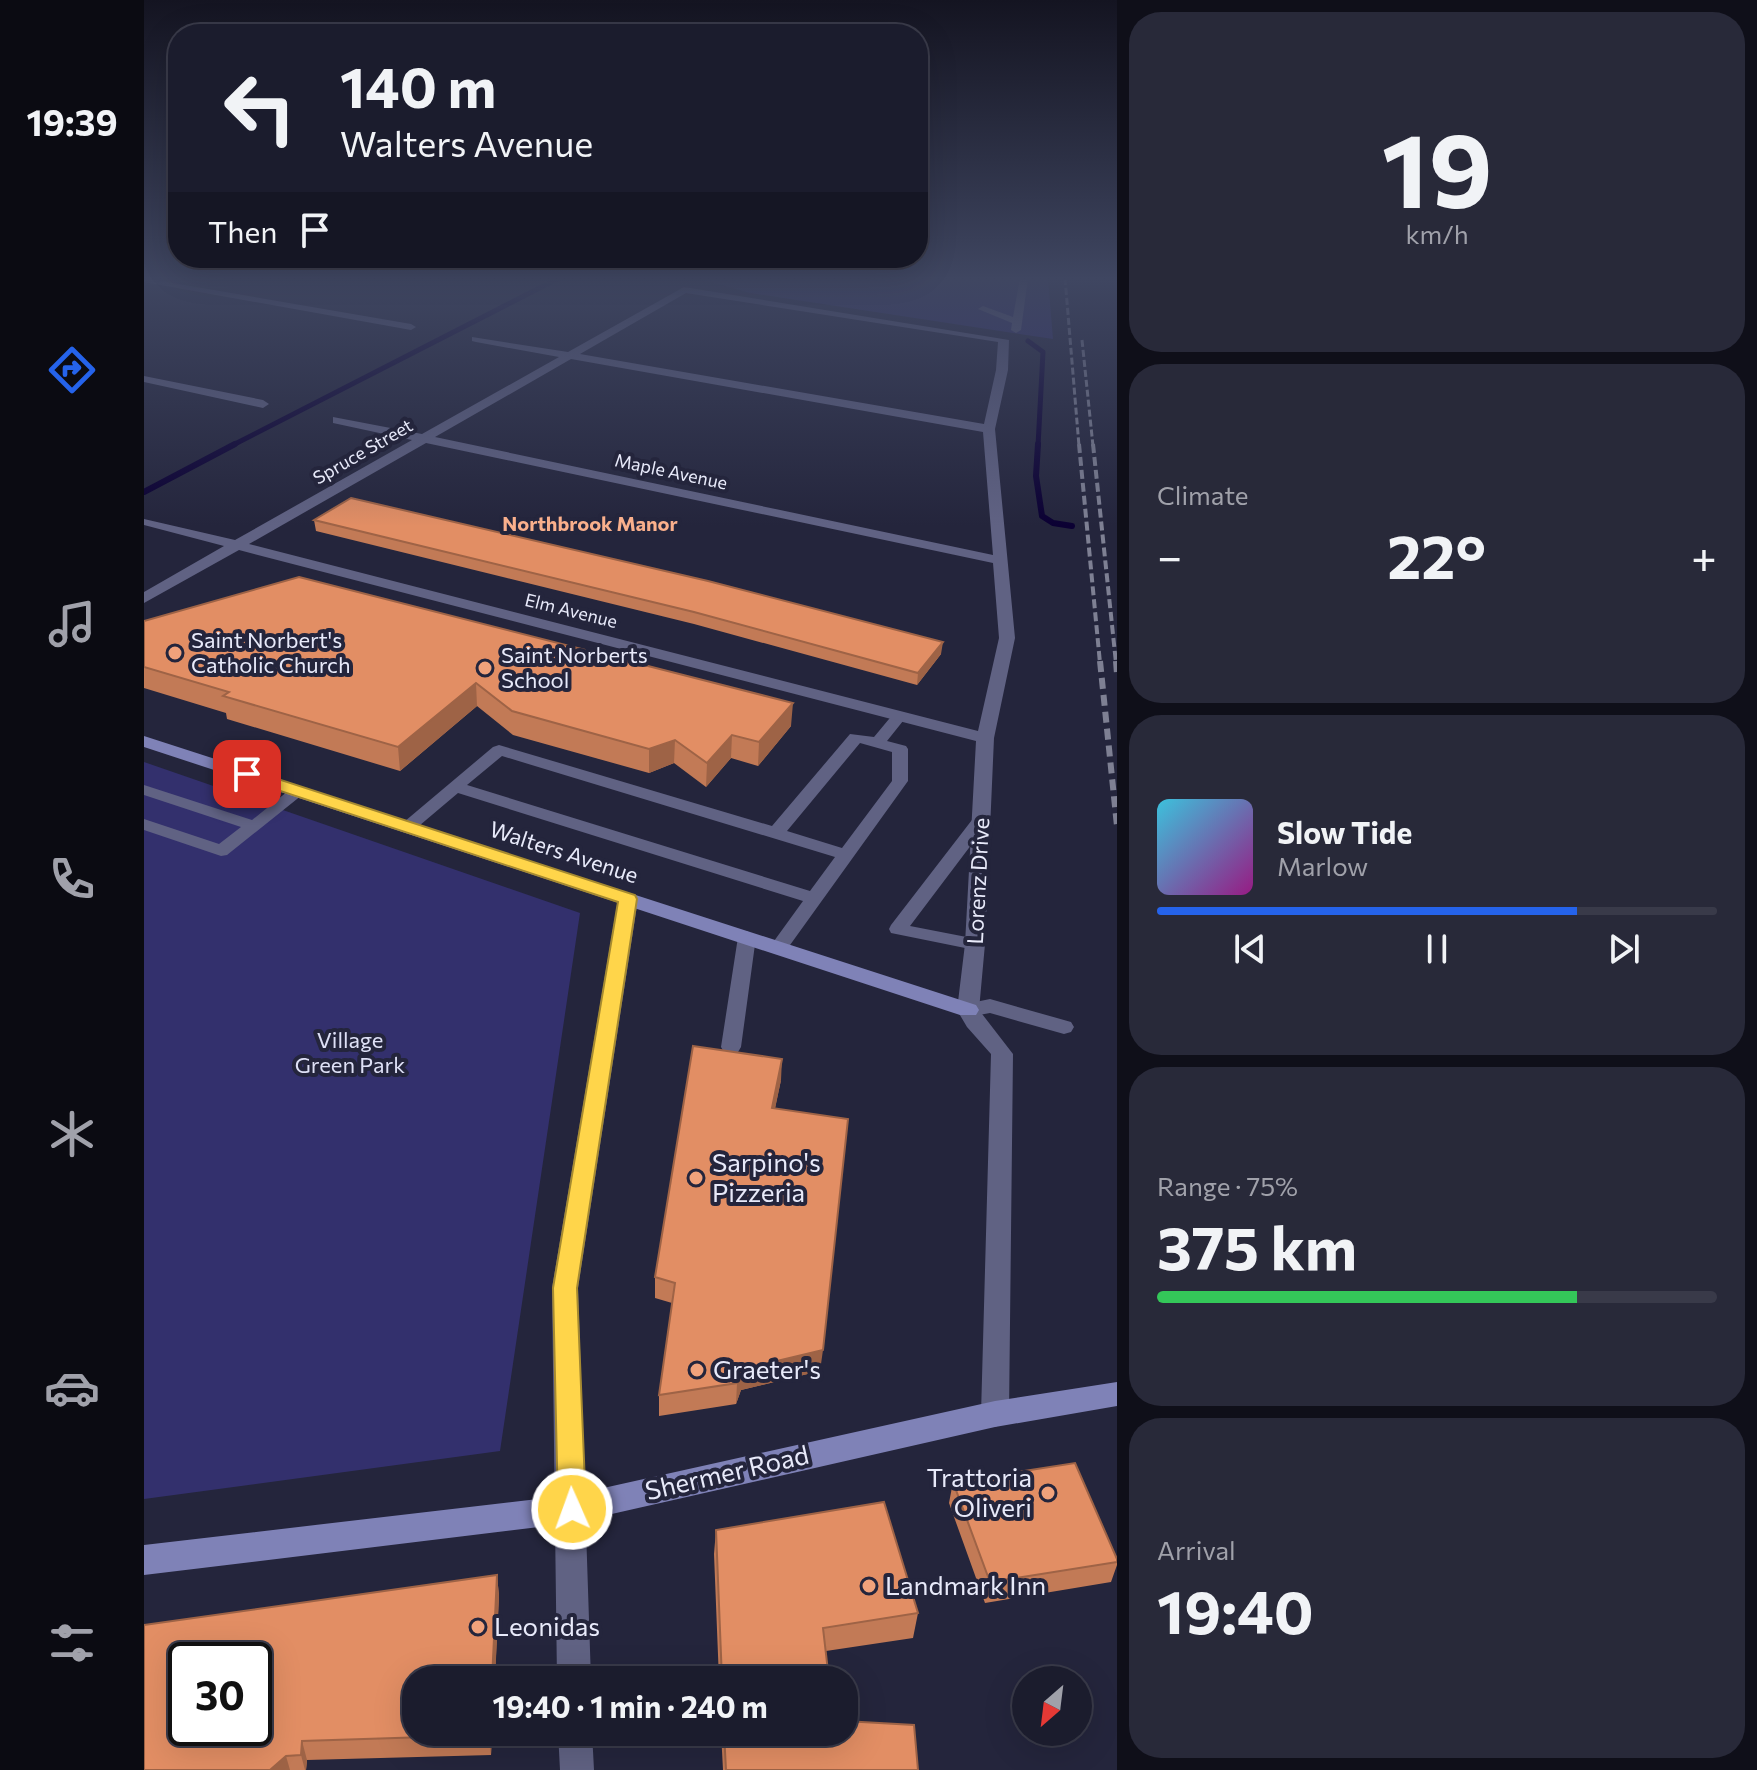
<!DOCTYPE html>
<meta charset="utf-8">
<style>
body{margin:0;font-family:Commissioner,sans-serif;background:#282939;color:#f1f3f6;height:100vh;display:flex;flex-direction:column;font-size:30px;white-space:nowrap}
*{box-sizing:border-box;margin:0}
p{font-size:26px;color:#a0a1aa}
.icon{flex:none;width:44px;height:44px;fill:none;stroke:currentColor;stroke-width:2;stroke-linecap:round;stroke-linejoin:round}
.map{position:relative;flex:1;overflow:hidden}
.drawer{display:flex;flex-direction:column;gap:12px;padding:12px;background:#0f0f19;width:640px}
.drawer>*{flex:none}
.banner{position:absolute;left:24px;top:24px;width:760px;height:244px;border-radius:32px;box-shadow:0 8px 32px #0002,0 0 0 2px #393a49;background:#1b1c2d;color:#f1f3f6;overflow:hidden}
.needle{width:52px;rotate:208deg}
.buttons{position:absolute;left:868px;top:1666px;display:grid;gap:16px}
.buttons a{display:grid;place-items:center;width:80px;height:80px;border-radius:50%;background:#1b1c2d;box-shadow:0 8px 32px #0002,0 0 0 2px #393a49;font-size:40px}
.speed{position:absolute;left:24px;top:1642px;display:flex;gap:16px;font-size:40px;font-weight:700;text-align:center}
.speed>*{display:grid;place-content:center;width:104px;height:104px;border-radius:50%;background:#1b1c2d;box-shadow:0 8px 32px #0002,0 0 0 2px #393a49;line-height:1}
.speed .limit{border:4px solid #111;border-radius:12px;background:#fff;color:#111}
.pin{position:absolute;display:grid;place-items:center;width:68px;height:68px;color:#fff;margin:-34px;border-radius:16px;box-shadow:0 4px 12px #0006}
.me{position:absolute;width:88px;margin:-44px;rotate:358deg;stroke-linejoin:round;filter:drop-shadow(0 0 6px #0008)}
.turn{display:flex;align-items:center;gap:28px;height:168px;padding:0 40px;font-size:36px}
.turn .icon{width:104px;height:104px;stroke-width:2.5}
.turn b{display:block;font-size:56px;line-height:68px}
.then{display:flex;align-items:center;height:76px;padding:0 40px;background:#0003;gap:16px;font-size:30px}
.big{font-size:60px;font-weight:700;line-height:1.1}
.drawer .tile{flex:1;display:flex;flex-direction:column;justify-content:center;gap:12px;min-width:0;padding:0 28px;border-radius:32px;background:#282939}
.drawer .dial{align-items:center;gap:0}
.dial b{font-size:104px;line-height:1}
.song{display:flex;align-items:center;gap:24px}
.cover{width:96px;height:96px;border-radius:12px;background:linear-gradient(135deg,hsl(190 70% 55%),hsl(310 70% 35%))}
.played{height:8px;border-radius:4px;background:linear-gradient(90deg,#2563eb 75%,#393a49 75%)}
.keys{display:flex;justify-content:space-around;direction:ltr}
.heat{display:flex;justify-content:space-between;align-items:center;font-size:44px;direction:ltr}
.charge{height:12px;border-radius:6px;background:linear-gradient(90deg,#34c759 75%,#393a49 0)}
.trip{position:absolute;left:258px;top:1666px;width:456px;height:80px;border-radius:32px;background:#1b1c2d;box-shadow:0 8px 32px #0002,0 0 0 2px #393a49;font-weight:700;line-height:80px;text-align:center}
main{display:flex;flex:1;min-height:0}
.menu{display:flex;flex-direction:column;width:144px;justify-content:space-around;align-items:center;background:#0b0b12;color:#a0a1aa}
.menu .icon{width:56px;height:56px}
.menu .selected{color:#2563eb}
.menu b{font-size:36px;color:#f1f3f6}
.map>svg:first-child{display:block}
.green{fill:#33306d}
.lines{fill:none;stroke-linecap:round;stroke-linejoin:round}
.stream-far1{stroke:#0b0033;stroke-width:5}
.stream{stroke:#0b0033;stroke-width:6}
.lane{fill:#606283;fill-rule:evenodd}
.street{fill:#606283;fill-rule:evenodd}
.secondary{fill:#7f82b7;fill-rule:evenodd}
.rail-far2{stroke:#7e8093;stroke-width:3;stroke-dasharray:7 3;stroke-linecap:butt}
.rail-far1{stroke:#7e8093;stroke-width:4;stroke-dasharray:9 4;stroke-linecap:butt}
.rail{stroke:#7e8093;stroke-width:6;stroke-dasharray:11 6;stroke-linecap:butt}
.wall{fill:#c27a56}
.shaded-wall{fill:#9e6346}
.building{fill:#e28e64;stroke:#9e6346;stroke-width:2;fill-rule:evenodd}
.route{fill:#ffd54a;stroke:#a68a30;stroke-width:2}
.poi-dot{fill:#f1a27b;stroke:#24253c;stroke-width:3}
.labels{text-anchor:middle;stroke-width:8;stroke-linejoin:round;paint-order:stroke}
.far-street-label{font-size:18px;fill:#e8eafa;stroke:#24253c}
.far-neighbourhood-label{font-size:20px;font-weight:bold;fill:#fab08c;stroke:#24253c}
.poi-label{font-size:22px;fill:#e8eafa;stroke:#24253c;text-anchor:start}
.street-label{font-size:22px;fill:#e8eafa;stroke:#24253c}
.park-label{font-size:22px;fill:#dee0f6;stroke:#24253c}
.near-poi-label{font-size:26px;fill:#e8eafa;stroke:#24253c;text-anchor:start}
.near-street-label{font-size:26px;fill:#e8eafa;stroke:#24253c}
</style>
<main>
<nav class="menu">
<b>19:39</b>
<svg class="icon selected" aria-label="directions" viewBox="0 0 24 24"><path d="M12 3l9 9-9 9-9-9zM9 14v-3h6M13 9l2 2-2 2"/></svg>
<svg class="icon" aria-label="music" viewBox="0 0 24 24"><path d="M9 18V5l10-2v13"/><circle cx="6" cy="18" r="3"/><circle cx="16" cy="16" r="3"/></svg>
<svg class="icon" aria-label="phone" viewBox="0 0 24 24"><path d="M5 4h4l2 5-3 2q2 4 5 5l2-3 5 2v4C11 20 4 13 5 4z"/></svg>
<svg class="icon" aria-label="climate" viewBox="0 0 24 24"><path d="M12 3v18M4 7l16 10M4 17L20 7"/></svg>
<svg class="icon" aria-label="car" viewBox="0 0 24 24"><path d="M5 17H2v-5l4-1 3-4h7l3 4 3 1v5h-3M9 17h6M6 11h13"/><circle cx="7" cy="17" r="2"/><circle cx="17" cy="17" r="2"/></svg>
<svg class="icon" aria-label="filters" viewBox="0 0 24 24"><path d="M4 7h16M4 17h16"/><circle cx="9" cy="7" r="2"/><circle cx="15" cy="17" r="2"/></svg>
</nav>
<div class="map">
<svg width="973" height="1770" viewBox="0 0 973 1770">
<rect width="100%" height="100%" fill="#24253c"/>
<path class="green" d="M 553,278 L 904,278 L 909,339 L 606,293 Z
M 0,762 L 436,913 L 356,1451 L 0,1499 Z"/>
<g class="lines">
<path class="stream-far1" d="M 884,341 L 899,352 L 894,446
M 87,446 L 415,278"/>
<path class="stream" d="M 894,444 L 892,476 L 898,516 L 909,523 L 928,526
M 0,492 L 91,444"/>
<path class="lane" d="M 876,278 L 884,278 L 877,330 L 872,333 L 867,330 L 868,323 L 834,309 L 839,306 L 869,317 Z
M 755,711 L 763,716 L 743,741 L 762,746 L 764,749 L 764,781 L 641,952 L 634,954 L 625,948 L 659,901 L 314,793 L 269,831 L 263,832 L 254,827 L 349,747 L 355,745 L 628,826 L 706,734 L 730,737 L 750,713 ZM 716,743 L 748,752 L 748,781 L 698,848 L 643,831 ZM 358,756 L 691,857 L 666,891 L 323,785 Z
M 0,785 L 108,820 L 149,787 L 155,786 L 163,791 L 83,855 L 77,856 L 0,830 L 0,819 L 75,844 L 97,827 L 0,795 Z
M 837,815 L 846,820 L 766,926 L 838,940 L 840,944 L 838,948 L 831,950 L 747,933 L 745,929 L 747,925 L 831,816 Z
M 603,931 L 612,937 L 597,1047 L 594,1052 L 580,1052 L 577,1047 L 594,937 Z
M 846,999 L 927,1022 L 930,1027 L 927,1032 L 920,1034 L 846,1013 L 824,1017 L 817,1015 L 814,1010 L 817,1005 Z"/>
<path class="street" d="M 0,278 L 267,324 L 272,327 L 267,330 L 0,282 Z
M 540,287 L 865,340 L 864,370 L 851,429 L 871,638 L 850,738 L 841,944 L 835,1010 L 869,1054 L 865,1414 L 861,1423 L 851,1427 L 841,1423 L 837,1414 L 847,1054 L 823,1027 L 813,1010 L 821,944 L 832,741 L 95,550 L 0,603 L 0,592 L 80,546 L 0,525 L 0,519 L 91,540 L 268,440 L 189,423 L 189,417 L 278,434 L 415,357 L 332,342 L 328,341 L 328,337 L 424,352 ZM 542,293 L 854,342 L 852,370 L 840,424 L 436,354 ZM 427,359 L 839,432 L 849,555 L 291,437 ZM 282,443 L 849,563 L 855,638 L 834,731 L 105,544 Z
M 0,376 L 119,400 L 125,404 L 119,408 L 0,382 Z
M 484,893 L 494,899 L 434,1288 L 447,1680 L 413,1680 L 408,1288 L 474,899 Z
M 414,1732 L 448,1732 L 450,1770 L 416,1770 Z"/>
<path class="secondary" d="M 0,736 L 832,1005 L 835,1010 L 832,1015 L 816,1015 L 0,747 Z
M 973,1382 L 973,1406 L 851,1427 L 428,1523 L 0,1575 L 0,1545 L 428,1495 L 851,1401 Z"/>
<path class="rail-far2" d="M 921,278 L 935,446
M 938,340 L 949,446"/>
<path class="rail-far1" d="M 935,444 L 956,663
M 949,444 L 972,663"/>
<path class="rail" d="M 956,661 L 973,826
M 972,661 L 973,674"/>
</g>
<path class="wall" d="M 170,520 L 797,654 L 773,685 L 550,624 L 172,531 Z
M 0,621 L 647,726 L 614,766 L 587,758 L 562,787 L 530,763 L 505,773 L 369,735 L 333,706 L 256,771 L 83,719 L 82,713 L 0,688 Z
M 637,1080 L 631,1108 L 676,1371 L 597,1390 L 592,1404 L 515,1416 L 515,1395 L 528,1303 L 511,1298 L 511,1277 Z
M 809,1482 L 973,1559 L 973,1565 L 967,1582 L 841,1603 L 805,1503 Z
M 572,1530 L 774,1613 L 769,1638 L 682,1651 L 685,1680 L 575,1680 L 570,1554 Z
M 353,1575 L 355,1596 L 347,1755 L 163,1760 L 162,1770 L 0,1770 Z
M 577,1732 L 700,1732 L 774,1770 L 579,1770 Z"/>
<path class="shaded-wall" d="M 799,642 L 797,654 L 773,685 L 774,673 Z
M 332,683 L 333,706 L 256,771 L 254,747 Z
M 649,703 L 647,726 L 614,766 L 615,742 Z
M 588,735 L 587,758 L 562,787 L 563,763 Z
M 531,740 L 530,763 L 505,773 L 505,749 Z
M 638,1059 L 637,1080 L 627,1128 L 628,1108 Z
M 679,1350 L 676,1371 L 597,1390 L 592,1404 L 593,1383 L 599,1369 Z
M 353,1575 L 355,1596 L 351,1680 L 348,1680 Z
M 345,1732 L 348,1732 L 347,1755 L 345,1735 Z
M 158,1741 L 163,1760 L 162,1770 L 161,1770 L 157,1755 Z
M 142,1756 L 146,1770 L 126,1770 Z"/>
<path class="building" d="M 207,498 L 564,581 L 799,642 L 774,673 L 550,612 L 170,520 Z
M 155,577 L 649,703 L 615,742 L 588,735 L 563,763 L 531,740 L 505,749 L 368,711 L 332,683 L 254,747 L 79,696 L 85,692 L 0,667 L 0,621 Z
M 549,1046 L 638,1059 L 628,1108 L 704,1119 L 679,1350 L 599,1369 L 593,1383 L 515,1395 L 531,1283 L 511,1277 Z
M 931,1463 L 973,1559 L 973,1562 L 846,1582 L 809,1482 Z
M 740,1502 L 774,1613 L 679,1628 L 685,1680 L 578,1680 L 572,1530 Z
M 353,1575 L 348,1680 L 272,1680 L 272,1732 L 345,1732 L 345,1735 L 158,1741 L 157,1755 L 142,1756 L 126,1770 L 0,1770 L 0,1625 ZM 42,1660 L 110,1660 L 110,1728 L 42,1728 Z
M 700,1721 L 770,1725 L 774,1770 L 582,1770 L 580,1732 L 700,1732 Z"/>
<linearGradient id="sky" x2="0" y2="1"><stop stop-color="#141421"/><stop offset="0.53" stop-color="#3f4661"/><stop offset="1" stop-color="#3f4661" stop-opacity="0"/></linearGradient>
<rect width="973" height="526" fill="url(#sky)"/>
<path class="route" d="M 103,769 L 491,895 L 493,899 L 433,1288 L 442,1509 L 438,1518 L 428,1522 L 418,1518 L 414,1509 L 409,1288 L 474,902 L 97,778 L 95,774 L 97,771 Z"/>
<g class="poi-dot">
<circle cx="31" cy="653" r="8"/>
<circle cx="341" cy="668" r="8"/>
<circle cx="552" cy="1178" r="8"/>
<circle cx="553" cy="1370" r="8"/>
<circle cx="904" cy="1493" r="8"/>
<circle cx="725" cy="1586" r="8"/>
<circle cx="334" cy="1627" r="8"/>
</g>
<g class="labels">
<g class="far-street-label">
<text transform="translate(219 452) rotate(-30)" y="6">Spruce Street</text>
<text transform="translate(527 472) rotate(12)" y="6">Maple Avenue</text>
<text transform="translate(427 611) rotate(14)" y="6">Elm Avenue</text>
</g>
<g class="far-neighbourhood-label">
<text x="446" y="531">Northbrook Manor</text>
</g>
<g class="poi-label">
<text x="47" y="648">Saint Norbert's<tspan x="47" dy="25">Catholic Church</tspan></text>
<text x="357" y="663">Saint Norberts<tspan x="357" dy="25">School</tspan></text>
</g>
<g class="street-label">
<text transform="translate(420 852) rotate(18)" y="8">Walters Avenue</text>
<text transform="translate(834 881) rotate(-87)" y="8">Lorenz Drive</text>
</g>
<g class="park-label">
<text x="206" y="1048">Village<tspan x="206" dy="25">Green Park</tspan></text>
</g>
<g class="near-poi-label">
<text x="568" y="1172">Sarpino's<tspan x="568" dy="30">Pizzeria</tspan></text>
<text x="569" y="1379">Graeter's</text>
<text x="888" y="1487" text-anchor="end">Trattoria<tspan x="888" dy="30">Oliveri</tspan></text>
<text x="741" y="1595">Landmark Inn</text>
<text x="350" y="1636">Leonidas</text>
</g>
<g class="near-street-label">
<text transform="translate(583 1473) rotate(-13)" y="9">Shermer Road</text>
</g>
</g>
</svg>
<div class="buttons">
<a><svg class="needle" viewBox="-14 -14 28 28"><path d="M0-13l5 13h-10z" fill="#e53935"/><path d="M0 13l5-13h-10z" fill="#a0a1aa"/></svg></a>
</div>
<div class="speed"><div class="limit">30</div></div>
<div class="pin" style="left:103px;top:774px;background:#d93025"><svg class="icon" aria-label="arrive" viewBox="0 0 24 24"><path d="M6 21V4h12l-3 4 3 4H6"/></svg></div>
<svg class="me" style="left:428px;top:1509px" viewBox="-20 -20 40 40"><circle r="17" fill="#ffd54a" stroke="#fff" stroke-width="3"/><path d="M0-11L8 9 0 5-8 9z" fill="#fff"/></svg>
<div class="trip">19:40 · 1 min · 240 m</div>
<div class="banner">
<div class="turn"><svg class="icon" aria-label="left" viewBox="0 0 24 24"><path d="M17 20v-9H6M10 6l-5 5 5 5"/></svg><div><b>140 m</b>Walters Avenue</div></div>
<div class="then">Then<svg class="icon" aria-label="arrive" viewBox="0 0 24 24"><path d="M6 21V4h12l-3 4 3 4H6"/></svg></div>
</div>
</div>
<section class="drawer">
<div class="tile dial"><b>19</b><p>km/h</p></div>
<div class="tile"><p>Climate</p>
<div class="heat"><a>−</a><b class="big">22°</b><a>+</a></div>
</div>
<div class="tile">
<div class="song"><i class="cover"></i><div><b>Slow Tide</b><p>Marlow</p></div></div>
<div class="played"></div>
<div class="keys"><svg class="icon" aria-label="previous" viewBox="0 0 24 24"><path d="M18 5L8 12l10 7zM5 5v14"/></svg><svg class="icon" aria-label="pause" viewBox="0 0 24 24"><path d="M8 5v14M16 5v14"/></svg><svg class="icon" aria-label="next" viewBox="0 0 24 24"><path d="M6 5l10 7-10 7zM19 5v14"/></svg></div>
</div>
<div class="tile"><p>Range · 75%</p><b class="big">375 km</b><div class="charge"></div></div>
<div class="tile"><p>Arrival</p><b class="big">19:40</b></div>
</section>
</main>
